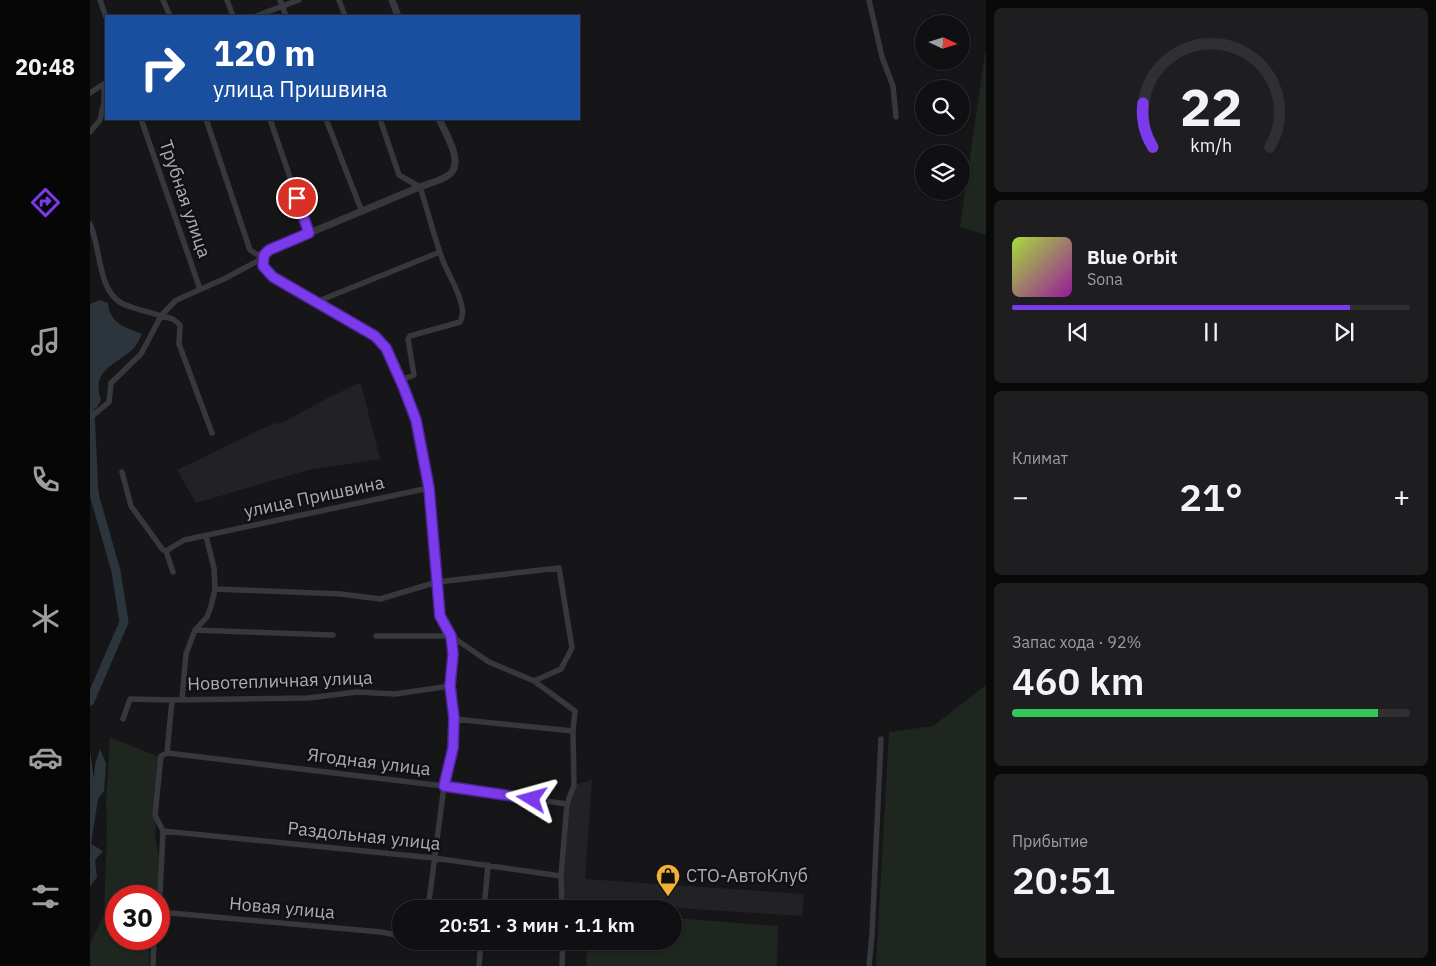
<!DOCTYPE html>
<html lang="ru">
<meta charset="utf-8">
<style>
body{margin:0;font-family:"IBM Plex Sans",sans-serif;background:#1e1e20;color:#f1f3f6;height:100vh;display:flex;flex-direction:column;font-size:19px;white-space:nowrap}
*{box-sizing:border-box;margin:0}
p{font-size:16px;color:#9c9d9f}
.icon{flex:none;width:28px;height:28px;fill:none;stroke:currentColor;stroke-width:2;stroke-linecap:round;stroke-linejoin:round}
.map{position:relative;flex:1;overflow:hidden}
.drawer{display:flex;flex-direction:column;gap:8px;padding:8px;background:#09090a;width:450px}
.drawer>*{flex:none}
.top-card{position:absolute;left:15px;top:15px;width:475px;height:105px;border-radius:0px;box-shadow:0 1px 4px #0004,0 0 0 1px #303032;background:#1a4fa0;color:#fff;overflow:hidden}
.needle{width:32px;rotate:94deg}
.buttons{position:absolute;left:825px;top:15px;display:grid;gap:10px}
.buttons a{display:grid;place-items:center;width:55px;height:55px;border-radius:50%;background:#101012;box-shadow:0 1px 4px #0004,0 0 0 1px #303032;font-size:25px}
.speed{position:absolute;left:15px;top:885px;display:flex;gap:10px;font-size:25px;font-weight:700;text-align:center}
.speed>*{display:grid;place-content:center;width:65px;height:65px;border-radius:50%;background:#101012;box-shadow:0 1px 4px #0004,0 0 0 1px #303032;line-height:1}
.speed .limit{border:8px solid #d22;background:#fff;color:#111}
.pin{position:absolute;display:grid;place-items:center;width:42px;height:42px;color:#fff;margin:-21px;border:2px solid #fff;border-radius:50%;box-shadow:0 1px 5px #0007}
.me{position:absolute;width:55px;margin:-28px;rotate:278deg;stroke-linejoin:round;filter:drop-shadow(0 0 4px #0008)}
.turn{display:flex;align-items:center;gap:18px;height:105px;padding:0 25px;font-size:22px}
.turn .icon{width:65px;height:65px;stroke-width:2.5}
.turn b{display:block;font-size:35px;line-height:42px}
.big{font-size:38px;font-weight:600;line-height:1.1}
.drawer .widget{flex:1;display:flex;flex-direction:column;justify-content:center;gap:8px;min-width:0;padding:0 18px;border-radius:8px;background:#1e1e20}
.drawer .dial{align-items:center;gap:0}
.dial svg{height:130px;overflow:visible;fill:none;stroke:#303032;stroke-width:7;stroke-linecap:round;text-anchor:middle}
.dial text{fill:#f1f3f6;stroke:none}
.song{display:flex;align-items:center;gap:15px}
.cover{width:60px;height:60px;border-radius:8px;background:linear-gradient(135deg,hsl(80 70% 55%),hsl(300 70% 35%))}
.played{height:5px;border-radius:2px;background:linear-gradient(90deg,#7c3aed 85%,#303032 85%)}
.keys{display:flex;justify-content:space-around;direction:ltr}
.heat{display:flex;justify-content:space-between;align-items:center;font-size:28px;direction:ltr}
.charge{height:8px;border-radius:4px;background:linear-gradient(90deg,#34c759 92%,#303032 0)}
.trip{position:absolute;left:302px;top:900px;width:290px;height:50px;border-radius:25px;background:#101012;box-shadow:0 1px 4px #0004,0 0 0 1px #303032;font-weight:600;line-height:50px;text-align:center}
main{display:flex;flex:1;min-height:0}
.dock{display:flex;flex-direction:column;width:90px;justify-content:space-around;align-items:center;background:#060607;color:#9c9d9f}
.dock .icon{width:35px;height:35px}
.dock .current{color:#7c3aed}
.dock b{font-size:22px;color:#f1f3f6}
.map>svg:first-child{display:block}
.built{fill:#222225}
.green{fill:#1e261f}
.water{fill:#2c353c}
.lines{fill:none;stroke-linecap:round;stroke-linejoin:round}
.river{stroke:#2c353c;stroke-width:9}
.minor{stroke:#37383d;stroke-width:5.5}
.tertiary{stroke:#37383d;stroke-width:7}
.route-casing{stroke:#51269a;stroke-width:12}
.route{stroke:#7c3aed;stroke-width:9}
.labels{text-anchor:middle;stroke-width:5;stroke-linejoin:round;paint-order:stroke}
.street-label{font-size:18px;fill:#a8adb8;stroke:#111113}
.poi-label{font-size:18px;fill:#a8adb8;stroke:#111113;text-anchor:start}
</style>
<main>
<nav class="dock">
<b>20:48</b>
<svg class="icon current" aria-label="directions" viewBox="0 0 24 24"><path d="M12 3l9 9-9 9-9-9zM9 14v-3h6M13 9l2 2-2 2"/></svg>
<svg class="icon" aria-label="music" viewBox="0 0 24 24"><path d="M9 18V5l10-2v13"/><circle cx="6" cy="18" r="3"/><circle cx="16" cy="16" r="3"/></svg>
<svg class="icon" aria-label="phone" viewBox="0 0 24 24"><path d="M5 4h4l2 5-3 2q2 4 5 5l2-3 5 2v4C11 20 4 13 5 4z"/></svg>
<svg class="icon" aria-label="climate" viewBox="0 0 24 24"><path d="M12 3v18M4 7l16 10M4 17L20 7"/></svg>
<svg class="icon" aria-label="car" viewBox="0 0 24 24"><path d="M5 17H2v-5l4-1 3-4h7l3 4 3 1v5h-3M9 17h6M6 11h13"/><circle cx="7" cy="17" r="2"/><circle cx="17" cy="17" r="2"/></svg>
<svg class="icon" aria-label="filters" viewBox="0 0 24 24"><path d="M4 7h16M4 17h16"/><circle cx="9" cy="7" r="2"/><circle cx="15" cy="17" r="2"/></svg>
</nav>
<div class="map">
<svg width="896" height="966" viewBox="0 0 896 966">
<rect width="100%" height="100%" fill="#161618"/>
<path class="built" d="M 267,384 L 271,384 L 290,459 L 218,470 L 106,503 L 87,470 L 184,423 L 190,424 L 236,399 Z
M 502,780 L 495,879 L 714,894 L 712,916 L 492,902 L 472,905 L 477,804 L 484,785 Z"/>
<path class="green" d="M 895,53 L 896,53 L 896,235 L 870,227 Z
M 896,685 L 896,966 L 786,966 L 799,732 L 843,726 Z
M 20,737 L 69,757 L 65,835 L 69,858 L 67,896 L 26,896 L 26,939 L 60,939 L 59,966 L 0,966 L 0,944 L 14,914 L 17,830 L 16,800 Z
M 584,918 L 688,926 L 687,966 L 496,966 L 497,941 L 584,941 Z"/>
<path class="water" d="M 10,300 L 18,303 C 20,324 35,327 52,334 C 50,339 47,344 44,348 C 27,365 0,369 11,400 L 6,409 L 0,407 L 0,304 Z
M 10,749 L 16,764 L 14,791 L 8,799 L 1,844 L 13,851 L 5,860 L 7,877 L 0,887 L 0,751 L 4,779 L 5,764 Z"/>
<g class="lines">
<path class="river" d="M 0,411 L 4,494 L 26,571 L 34,622 L 0,701"/>
<path class="minor" d="M 10,0 L 16,17
M 73,0 L 80,16
M 137,0 L 143,16
M 190,0 L 196,16
M 249,0 L 255,16
M 779,0 L 792,57 L 803,86 L 806,117
M 166,16 L 209,0
M 0,93 L 15,83
M 51,119 L 110,289
M 116,119 L 160,250 L 173,258 L 134,279 L 93,297 L 85,301 L 71,316 L 83,319 L 90,325 L 89,344 L 122,433
M 180,119 L 219,233
M 236,119 L 272,212
M 290,119 L 309,175 L 330,187 C 338,211 344,237 353,261 C 359,276 369,290 372,307 C 373,312 373,317 370,322 L 320,336 L 318,339 L 324,375 L 311,380
M 0,132 L 10,120 L 14,103 L 14,84
M 0,224 C 11,247 7,291 33,304 C 45,309 59,312 71,316 L 51,354 L 21,383 L 19,402 L 0,418
M 226,302 L 350,252
M 32,472 L 41,506 L 73,550 L 76,551 L 94,540 L 339,488
M 76,551 L 83,572
M 125,589 L 251,594 L 290,599 L 347,582 L 469,568 L 482,648 L 471,669 L 444,681
M 105,630 L 243,635
M 286,636 L 361,636 L 399,662 L 444,681 L 485,711 L 483,731 L 484,785 L 477,804 L 471,876 L 472,909
M 92,699 L 96,654 L 105,630 L 117,617 L 121,606 L 125,589 L 124,568 L 116,536
M 33,719 L 40,699 L 82,700 L 218,698 L 267,692 L 305,694 L 360,686
M 364,719 L 483,731
M 77,753 L 354,786 L 477,804
M 73,831 L 344,858 L 471,876
M 338,909 L 354,786 L 363,748 L 364,719 L 360,686 L 363,654 L 361,636 L 350,616 L 347,582
M 394,909 L 398,865
M 69,912 L 291,932 L 311,936
M 69,913 L 73,831 L 65,815 L 71,756 L 77,753 L 82,700
M 359,941 L 391,944
M 63,966 L 64,939
M 389,966 L 391,941
M 472,966 L 473,941
M 779,966 L 782,934 L 791,739"/>
<path class="tertiary" d="M 302,0 L 308,16
M 347,582 C 341,512 338,441 309,375 C 301,359 298,350 285,336 L 183,277 C 174,268 169,260 179,250 C 228,229 278,209 327,188 C 336,184 356,180 362,172 C 372,159 355,132 349,119"/>
</g>
<g class="lines">
<defs>
<path id="route" d="M 207,198 L 219,233 L 179,250 L 174,255 L 173,266 L 183,277 L 285,336 L 296,348 L 313,386 L 326,420 L 339,488 L 350,616 L 361,636 L 363,654 L 360,686 L 364,718 L 363,748 L 354,786 L 442,799"/>
</defs>
<use href="#route" class="route-casing"/>
<use href="#route" class="route"/>
</g>
<defs>
<symbol id="shop-pin" viewBox="-11 -11 22 30"><path d="M0 17L-7.5 6A9.5 9.5 0 1 1 7.5 6Z" fill="#f2b134" stroke="#111113"/><path d="M-5-2.5h2.3a2.7 3.5 0 0 1 5.4 0H5L5.5 6h-11ZM-1.5-2.5h3a1.5 2.3 0 0 0-3 0Z" fill="#111"/></symbol>
</defs>
<g fill-rule="evenodd">
<use href="#shop-pin" x="564" y="862" width="28" height="38"/>
</g>
<g class="labels">
<g class="street-label">
<text transform="translate(95 199) rotate(71)" y="6">Трубная улица</text>
<text transform="translate(224 497) rotate(-12)" y="6">улица Пришвина</text>
<text transform="translate(190 681) rotate(-2)" y="6">Новотепличная улица</text>
<text transform="translate(279 762) rotate(7)" y="6">Ягодная улица</text>
<text transform="translate(274 836) rotate(6)" y="6">Раздольная улица</text>
<text transform="translate(192 908) rotate(5)" y="6">Новая улица</text>
</g>
<g class="poi-label">
<text x="596" y="882">СТО-АвтоКлуб</text>
</g>
</g>
</svg>
<div class="buttons">
<a><svg class="needle" viewBox="-14 -14 28 28"><path d="M0-13l5 13h-10z" fill="#e53935"/><path d="M0 13l5-13h-10z" fill="#9c9d9f"/></svg></a>
<a><svg class="icon" aria-label="search" viewBox="0 0 24 24"><circle cx="10" cy="10" r="6"/><path d="M15 15l6 6"/></svg></a>
<a><svg class="icon" aria-label="layers" viewBox="0 0 24 24"><path d="M12 4l9 5-9 5-9-5zM3 14l9 5 9-5"/></svg></a>
</div>
<div class="speed"><div class="limit">30</div></div>
<div class="pin" style="left:207px;top:198px;background:#d93025"><svg class="icon" aria-label="arrive" viewBox="0 0 24 24"><path d="M6 21V4h12l-3 4 3 4H6"/></svg></div>
<svg class="me" style="left:442px;top:799px" viewBox="-20 -20 40 40"><path d="M0-17L14 15 0 8-14 15z" fill="#7c3aed" stroke="#fff" stroke-width="4"/></svg>
<div class="trip">20:51 · 3 мин · 1.1 km</div>
<div class="top-card">
<div class="turn"><svg class="icon" aria-label="right" viewBox="0 0 24 24"><path d="M7 20v-9h11M14 6l5 5-5 5"/></svg><div><b>120 m</b>улица Пришвина</div></div>
</div>
</div>
<section class="drawer">
<div class="widget dial"><svg viewBox="0 0 100 80">
<path d="M14 69A42 42 0 1 1 86 69"/>
<path d="M14 69A42 42 0 0 1 8 42" stroke="#7c3aed"/>
<text x="50" y="56" font-size="32" font-weight="700">22</text>
<text x="50" y="72" font-size="11">km/h</text>
</svg></div>
<div class="widget">
<div class="song"><i class="cover"></i><div><b>Blue Orbit</b><p>Sona</p></div></div>
<div class="played"></div>
<div class="keys"><svg class="icon" aria-label="previous" viewBox="0 0 24 24"><path d="M18 5L8 12l10 7zM5 5v14"/></svg><svg class="icon" aria-label="pause" viewBox="0 0 24 24"><path d="M8 5v14M16 5v14"/></svg><svg class="icon" aria-label="next" viewBox="0 0 24 24"><path d="M6 5l10 7-10 7zM19 5v14"/></svg></div>
</div>
<div class="widget"><p>Климат</p>
<div class="heat"><a>−</a><b class="big">21°</b><a>+</a></div>
</div>
<div class="widget"><p>Запас хода · 92%</p><b class="big">460 km</b><div class="charge"></div></div>
<div class="widget"><p>Прибытие</p><b class="big">20:51</b></div>
</section>
</main>
